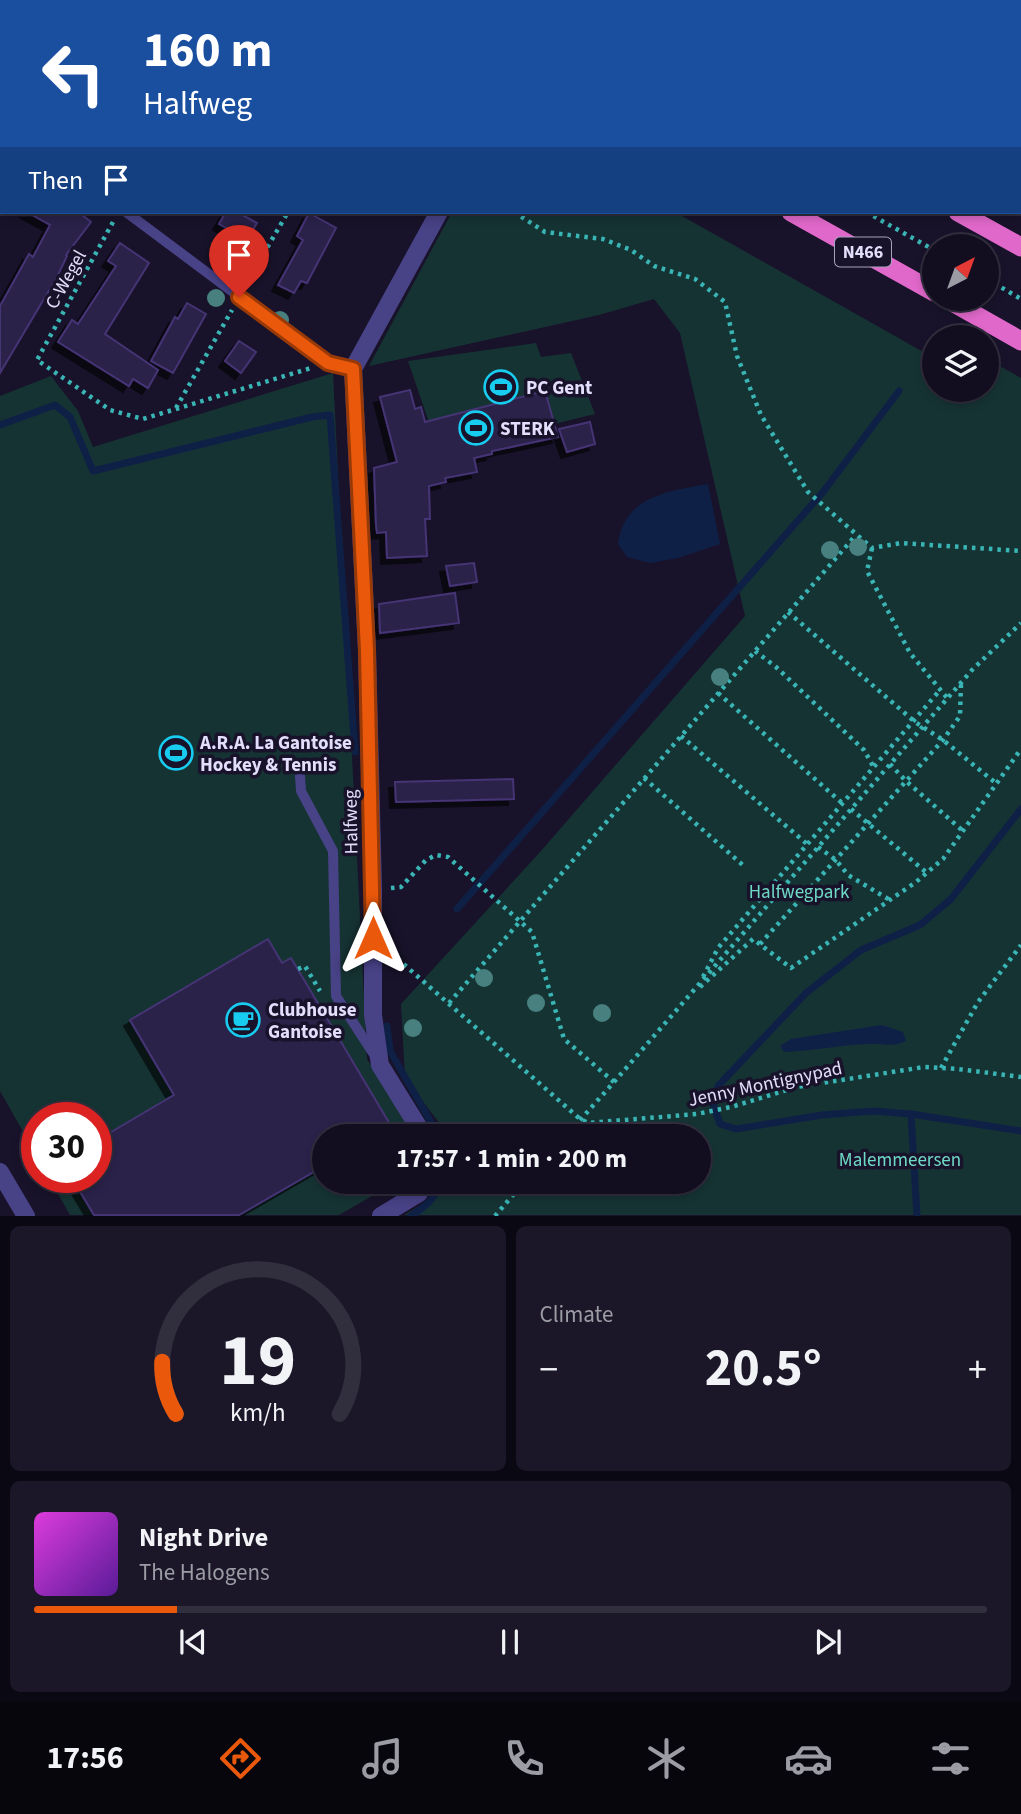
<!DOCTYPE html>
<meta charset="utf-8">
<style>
body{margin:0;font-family:"Source Sans 3",sans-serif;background:#1b1729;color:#f1f3f6;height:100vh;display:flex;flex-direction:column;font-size:26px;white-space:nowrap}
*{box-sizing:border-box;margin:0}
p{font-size:23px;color:#9c9ca5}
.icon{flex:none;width:38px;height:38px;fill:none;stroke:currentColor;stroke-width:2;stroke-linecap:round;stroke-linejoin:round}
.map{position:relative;height:1216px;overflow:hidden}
.sheet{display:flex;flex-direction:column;gap:10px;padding:10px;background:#0a0812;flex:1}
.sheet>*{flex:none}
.hud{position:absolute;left:0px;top:0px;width:1022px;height:214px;box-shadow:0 4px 10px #0003,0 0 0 2px #312e3e;background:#1a4fa0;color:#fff;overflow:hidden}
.needle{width:46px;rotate:41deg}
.fabs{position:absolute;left:922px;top:234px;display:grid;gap:14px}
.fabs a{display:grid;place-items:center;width:77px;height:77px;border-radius:50%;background:#120e20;box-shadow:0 4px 10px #0003,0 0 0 2px #312e3e;font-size:35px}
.speed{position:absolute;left:21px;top:1102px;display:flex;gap:14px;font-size:35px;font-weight:700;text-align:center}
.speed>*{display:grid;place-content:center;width:91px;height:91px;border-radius:50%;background:#120e20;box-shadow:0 4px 10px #0003,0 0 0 2px #312e3e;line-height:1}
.speed .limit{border:10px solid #d22;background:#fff;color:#111}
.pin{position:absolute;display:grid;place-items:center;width:60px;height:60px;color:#fff;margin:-72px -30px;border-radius:50% 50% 50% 0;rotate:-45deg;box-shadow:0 0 7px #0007}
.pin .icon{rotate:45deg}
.me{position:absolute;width:77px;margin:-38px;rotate:0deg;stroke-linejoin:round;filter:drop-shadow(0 0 5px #0008)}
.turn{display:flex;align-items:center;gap:24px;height:147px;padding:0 28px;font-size:32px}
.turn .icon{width:91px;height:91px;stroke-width:2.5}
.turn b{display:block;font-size:49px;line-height:60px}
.then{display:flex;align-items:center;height:66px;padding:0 28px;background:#0003;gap:14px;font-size:26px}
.big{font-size:52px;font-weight:700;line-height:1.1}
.sheet .widget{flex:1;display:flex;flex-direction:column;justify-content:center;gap:10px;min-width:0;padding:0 24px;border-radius:10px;background:#1b1729}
.sheet .dial{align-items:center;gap:0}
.dial svg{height:182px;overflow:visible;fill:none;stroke:#312e3e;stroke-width:7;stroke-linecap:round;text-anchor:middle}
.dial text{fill:#f1f3f6;stroke:none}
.song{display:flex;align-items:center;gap:21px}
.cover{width:84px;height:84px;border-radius:10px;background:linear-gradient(135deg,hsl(300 70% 55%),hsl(270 70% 35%))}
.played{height:7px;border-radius:4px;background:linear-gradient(90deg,#ea580c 15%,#312e3e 15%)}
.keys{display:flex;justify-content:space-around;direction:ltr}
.heat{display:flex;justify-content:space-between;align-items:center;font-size:38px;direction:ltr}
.sheet .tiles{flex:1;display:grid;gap:10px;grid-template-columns:1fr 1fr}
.widget:last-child{grid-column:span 2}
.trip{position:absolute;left:312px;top:1124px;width:399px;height:70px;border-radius:35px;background:#120e20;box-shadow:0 4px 10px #0003,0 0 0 2px #312e3e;font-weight:700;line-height:70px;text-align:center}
.dock{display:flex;height:112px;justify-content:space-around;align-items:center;background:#07060d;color:#9c9ca5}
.dock .icon{width:49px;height:49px}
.dock .selected{color:#ea580c}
.dock b{font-size:32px;color:#f1f3f6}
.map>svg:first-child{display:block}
.green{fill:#163334}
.water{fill:#0f2047}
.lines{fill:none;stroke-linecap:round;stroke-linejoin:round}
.stream{stroke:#0f2047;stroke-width:7}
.building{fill:#2b204a;stroke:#453474;stroke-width:2;filter:url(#shadow)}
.path{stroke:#3ab5b5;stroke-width:4.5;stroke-dasharray:3.5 5;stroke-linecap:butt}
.service{stroke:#484286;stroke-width:10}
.minor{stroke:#484286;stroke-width:18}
.tertiary{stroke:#484286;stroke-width:18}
.trunk{stroke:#e068ca;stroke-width:19}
.tree{fill:#47807f}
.route-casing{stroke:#983908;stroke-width:18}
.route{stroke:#ea580c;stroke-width:12}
.labels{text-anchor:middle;stroke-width:7;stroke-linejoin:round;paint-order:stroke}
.shield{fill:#18132a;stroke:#a7a1be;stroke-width:2}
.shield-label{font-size:18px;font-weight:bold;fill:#e4defd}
.street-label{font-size:19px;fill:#e4defd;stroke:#18132a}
.poi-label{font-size:19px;font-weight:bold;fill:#e4defd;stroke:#18132a;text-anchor:start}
.park-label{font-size:19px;fill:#6ed9c5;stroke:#18132a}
</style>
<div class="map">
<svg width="1021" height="1216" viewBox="0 0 1021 1216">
<defs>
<filter id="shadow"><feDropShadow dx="-6" dy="6" stdDeviation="0" flood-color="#0009"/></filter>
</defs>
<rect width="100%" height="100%" fill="#18132a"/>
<path class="green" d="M 452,212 L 675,212 L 934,358 L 934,390 L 987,390 L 987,359 L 1021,378 L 1021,1215 L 404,1215 L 462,1181 L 698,1181 L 698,1136 L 449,1136 L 405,1078 L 401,1004 L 541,851 L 745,616 L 680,333 L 654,299 L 599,315 L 369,366 Z
M 536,343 L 541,357 L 571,353 L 595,414 L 439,452 L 408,361 Z
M 333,373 L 367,1059 L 414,1136 L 324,1136 L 324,1181 L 398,1181 L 339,1215 L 70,1215 L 49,1178 L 96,1178 L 96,1118 L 37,1118 L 37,1156 L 0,1091 L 0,396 L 51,376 L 78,411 L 93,447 Z"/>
<path class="water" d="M 708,484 L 720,544 L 678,558 L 650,563 L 627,557 L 618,544 C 624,496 669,491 708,484 Z
M 882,1025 L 903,1032 L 906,1041 C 893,1047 887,1044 874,1044 C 844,1044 814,1051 784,1052 L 780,1046 L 791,1039 Z"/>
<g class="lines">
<path class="stream" d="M 678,0 L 682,2
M 1020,191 L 1021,192
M 0,425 L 55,405 L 70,417 L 93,471 L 312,417 L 330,415 L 355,752
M 1021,809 L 951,899 L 920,925 L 861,950 L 806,993 L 718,1086 L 713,1104 L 720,1124 L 736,1129 L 822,1115 L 873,1111 L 911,1114 L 1021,1131
M 457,909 L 823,492 L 899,391
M 387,1026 L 390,1051 L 439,1136
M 911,1114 L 917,1216
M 411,1216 C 425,1207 436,1198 441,1181"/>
</g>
<path class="building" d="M 27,212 L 78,212 L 91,222 L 66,255 L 67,256 L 57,277 L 0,373 L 0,306 L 29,254 L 33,257 L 50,225 Z
M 226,212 L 237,212 L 257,223 L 247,240 L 219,224 Z
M 309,213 L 336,228 L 307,283 L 301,281 L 294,293 L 278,285 L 303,240 L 297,236 Z
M 120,243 L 149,263 L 105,334 L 158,370 L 148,388 L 133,379 L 129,386 L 58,342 L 72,320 L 78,324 L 116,266 L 108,261 Z
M 187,303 L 206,314 L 173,373 L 151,361 L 175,317 L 178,319 Z
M 239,341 L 256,352 L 241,373 L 225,361 Z
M 410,390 L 415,409 L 421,407 L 425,422 L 545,391 L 558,437 L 492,451 L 492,454 L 474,458 L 477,472 L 445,478 L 446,482 L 429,486 L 430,519 L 425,519 L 427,556 L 387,558 L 386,532 L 377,533 L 376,525 L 374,468 L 397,462 L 380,397 Z
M 590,422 L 595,444 L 567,452 L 559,429 Z
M 474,563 L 477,582 L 450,586 L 446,566 Z
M 455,593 L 459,623 L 380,633 L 379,604 Z
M 513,779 L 514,799 L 396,802 L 395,782 Z
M 268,939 L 282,963 L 291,958 L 391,1126 L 375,1136 L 324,1136 L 324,1166 L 239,1215 L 94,1215 L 72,1178 L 96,1178 L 96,1141 L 174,1095 L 130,1020 Z"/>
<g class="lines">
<path class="path" d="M 167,0 L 170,2
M 489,0 L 492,2
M 69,2 L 70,0
M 504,2 L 505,0
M 514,212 L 545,232 L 603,239 L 631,250 L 654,266 L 695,279 L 725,302 L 737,356 L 761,415 L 808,492 L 872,548 L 901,543 L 1021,551
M 866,212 L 934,250
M 113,222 L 37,360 L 110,410 L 143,419 L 311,368
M 987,279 L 1021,299
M 246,284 L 288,212
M 176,408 L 232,310
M 872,548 L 867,571 L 910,653 L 948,699
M 788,612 L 915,722 L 943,740 L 997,784
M 755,651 L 776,667 L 864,750 L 873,766
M 718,693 L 842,803
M 681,736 L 807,844
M 890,764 L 906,781 L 963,831
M 644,778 L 745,867
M 851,809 L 927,873
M 818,847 L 836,860 L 848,875 L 890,900
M 391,888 L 401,887 L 426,860 L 436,855 L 448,857 L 532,932 L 564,1039 L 614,1082 L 566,1136
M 760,944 L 943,740 L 960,716 L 961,684
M 391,953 L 580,1119 L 588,1123 L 697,1114 L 731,1107 L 797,1087 L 924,1067 L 958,1069 L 1021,1077
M 298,969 L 305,966 L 320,991
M 703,977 L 718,948 L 940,690
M 700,987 L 753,939 L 791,968 L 916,882 L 943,859 L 1021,749
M 449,1003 L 856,535
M 941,1068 L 978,1002 L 1021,945
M 614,1082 L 972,670 L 1021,623
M 495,1216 L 525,1181"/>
<path class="service" d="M 885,0 L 888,2
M 1020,69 L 1021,69
M 0,112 L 2,113
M 126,212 L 328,363 L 353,369
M 300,776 L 301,791 L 333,851 L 336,996 L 375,1056"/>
<path class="minor" d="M 424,1136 L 380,1065 L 373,1015 L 373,889 L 367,650 L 353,369 L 439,212
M 381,1216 L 419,1193 L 424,1181"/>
<path class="tertiary" d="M 0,1172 L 26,1216"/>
<path class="trunk" d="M 414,0 L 417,2
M 579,0 L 582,2
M 791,212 L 934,292
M 958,212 L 1021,247
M 947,299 L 1021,341"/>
</g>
<g class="tree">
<circle cx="216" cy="298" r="9"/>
<circle cx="280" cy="320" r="9"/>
<circle cx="858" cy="547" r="9"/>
<circle cx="830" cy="550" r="9"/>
<circle cx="720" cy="677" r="9"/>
<circle cx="484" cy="978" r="9"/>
<circle cx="536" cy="1003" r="9"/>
<circle cx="602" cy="1013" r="9"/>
<circle cx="413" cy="1028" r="9"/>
</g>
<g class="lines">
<defs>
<path id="route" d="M 239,297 L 328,363 L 353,369 L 367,650 L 373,938"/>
</defs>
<use href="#route" class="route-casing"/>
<use href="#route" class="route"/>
</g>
<defs>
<symbol id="stadium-ring" viewBox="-11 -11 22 22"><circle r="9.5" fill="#18132a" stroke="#18ccef" stroke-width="1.5"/><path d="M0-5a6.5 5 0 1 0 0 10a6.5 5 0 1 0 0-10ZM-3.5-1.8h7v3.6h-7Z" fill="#18ccef"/></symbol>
<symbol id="cafe-ring" viewBox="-11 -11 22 22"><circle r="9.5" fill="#18132a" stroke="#18ccef" stroke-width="1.5"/><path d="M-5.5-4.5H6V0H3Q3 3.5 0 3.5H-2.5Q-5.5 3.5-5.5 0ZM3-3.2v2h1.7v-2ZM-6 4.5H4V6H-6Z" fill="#18ccef"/></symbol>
</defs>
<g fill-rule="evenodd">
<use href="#stadium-ring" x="482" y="368" width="38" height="38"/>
<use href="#stadium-ring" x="457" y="409" width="38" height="38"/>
<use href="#stadium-ring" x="157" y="734" width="38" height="38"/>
<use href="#cafe-ring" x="224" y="1001" width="38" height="38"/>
</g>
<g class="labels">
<rect class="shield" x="835" y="237.5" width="56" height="29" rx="5"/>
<g class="shield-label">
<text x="863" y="258">N466</text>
</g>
<g class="street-label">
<text transform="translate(65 279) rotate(-61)" y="7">C-Wegel</text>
<text transform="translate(350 822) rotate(-91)" y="7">Halfweg</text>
<text transform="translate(765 1083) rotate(-12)" y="7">Jenny Montignypad</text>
</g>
<g class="poi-label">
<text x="526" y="394">PC Gent</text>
<text x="500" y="435">STERK</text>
<text x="200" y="749">A.R.A. La Gantoise<tspan x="200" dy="22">Hockey &amp; Tennis</tspan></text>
<text x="268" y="1016">Clubhouse<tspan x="268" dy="22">Gantoise</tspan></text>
</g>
<g class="park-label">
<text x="799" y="898">Halfwegpark</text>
<text x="900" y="1166">Malemmeersen</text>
</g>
</g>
</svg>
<div class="fabs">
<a><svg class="needle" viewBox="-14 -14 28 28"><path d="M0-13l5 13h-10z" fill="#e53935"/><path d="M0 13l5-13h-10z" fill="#9c9ca5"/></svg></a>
<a><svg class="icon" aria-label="layers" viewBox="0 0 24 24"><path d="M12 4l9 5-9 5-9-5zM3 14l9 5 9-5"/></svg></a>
</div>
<div class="speed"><div class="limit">30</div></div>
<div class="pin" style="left:239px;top:297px;background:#d93025"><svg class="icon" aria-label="arrive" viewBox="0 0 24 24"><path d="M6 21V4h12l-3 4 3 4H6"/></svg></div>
<svg class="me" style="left:373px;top:938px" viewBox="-20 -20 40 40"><path d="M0-17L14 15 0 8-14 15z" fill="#ea580c" stroke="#fff" stroke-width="4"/></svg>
<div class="trip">17:57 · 1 min · 200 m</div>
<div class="hud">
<div class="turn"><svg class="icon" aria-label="left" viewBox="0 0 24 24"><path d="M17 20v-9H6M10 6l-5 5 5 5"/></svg><div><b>160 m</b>Halfweg</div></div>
<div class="then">Then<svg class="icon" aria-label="arrive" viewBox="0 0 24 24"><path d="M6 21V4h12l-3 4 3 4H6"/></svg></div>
</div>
</div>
<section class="sheet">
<div class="tiles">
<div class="widget dial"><svg viewBox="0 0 100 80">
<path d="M14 69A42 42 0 1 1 86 69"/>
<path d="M14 69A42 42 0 0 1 8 46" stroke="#ea580c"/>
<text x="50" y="56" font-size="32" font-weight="700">19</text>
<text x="50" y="72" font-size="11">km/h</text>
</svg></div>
<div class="widget"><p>Climate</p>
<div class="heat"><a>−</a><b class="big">20.5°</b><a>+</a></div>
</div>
<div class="widget">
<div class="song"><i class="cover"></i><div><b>Night Drive</b><p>The Halogens</p></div></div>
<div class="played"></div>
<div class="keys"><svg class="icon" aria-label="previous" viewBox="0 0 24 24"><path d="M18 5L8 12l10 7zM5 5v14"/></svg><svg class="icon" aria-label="pause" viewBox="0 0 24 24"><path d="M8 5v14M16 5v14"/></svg><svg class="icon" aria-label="next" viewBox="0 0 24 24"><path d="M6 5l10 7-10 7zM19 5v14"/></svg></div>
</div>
</div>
</section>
<nav class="dock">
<b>17:56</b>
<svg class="icon selected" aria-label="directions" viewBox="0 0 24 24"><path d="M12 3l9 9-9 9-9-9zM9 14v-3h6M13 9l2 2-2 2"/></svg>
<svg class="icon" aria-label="music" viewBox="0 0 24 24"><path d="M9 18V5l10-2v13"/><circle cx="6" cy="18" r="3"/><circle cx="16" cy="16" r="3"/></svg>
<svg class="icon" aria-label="phone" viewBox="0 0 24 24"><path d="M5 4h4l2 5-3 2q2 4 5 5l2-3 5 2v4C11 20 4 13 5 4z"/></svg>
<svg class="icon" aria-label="climate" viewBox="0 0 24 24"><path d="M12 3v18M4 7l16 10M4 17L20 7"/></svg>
<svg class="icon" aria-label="car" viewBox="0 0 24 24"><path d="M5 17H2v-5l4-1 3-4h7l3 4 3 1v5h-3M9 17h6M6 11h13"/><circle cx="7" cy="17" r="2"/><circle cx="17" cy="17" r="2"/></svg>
<svg class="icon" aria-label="filters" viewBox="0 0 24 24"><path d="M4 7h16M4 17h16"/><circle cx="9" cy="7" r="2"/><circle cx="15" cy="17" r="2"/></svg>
</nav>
